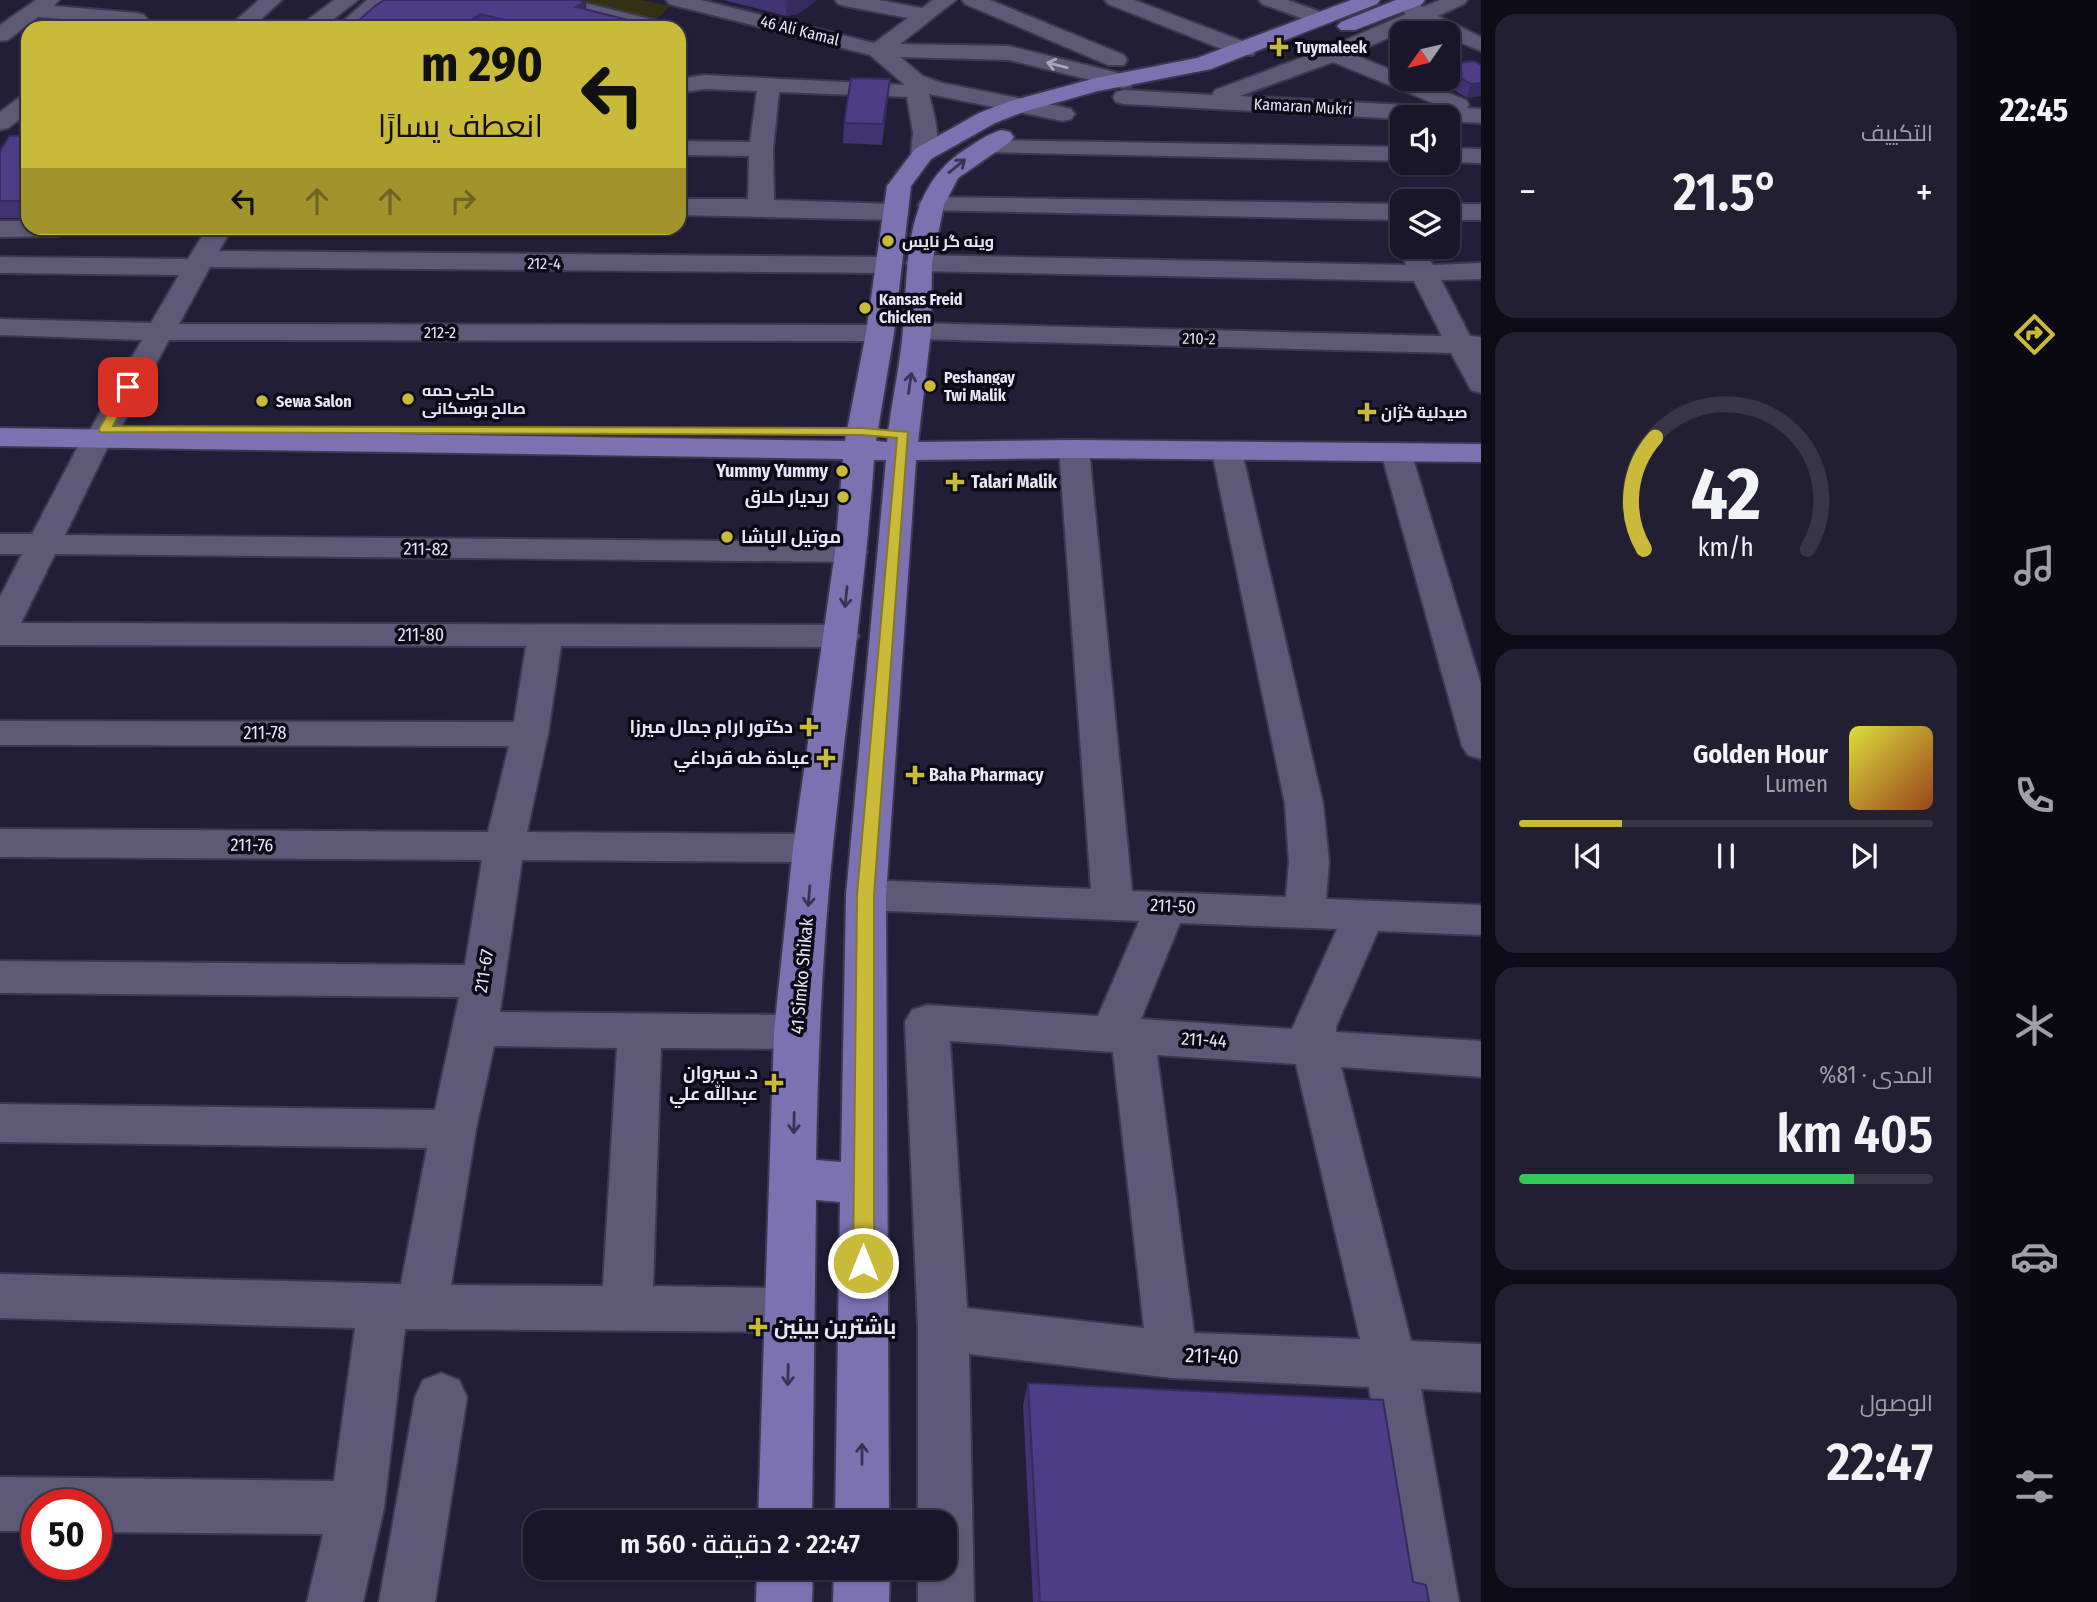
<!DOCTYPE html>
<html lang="ar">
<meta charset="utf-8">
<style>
body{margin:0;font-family:"Fira Sans Condensed",Cairo,sans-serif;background:#231f32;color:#f1f3f6;direction:rtl;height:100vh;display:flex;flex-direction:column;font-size:26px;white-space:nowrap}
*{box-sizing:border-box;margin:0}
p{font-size:23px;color:#9f9fa8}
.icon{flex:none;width:38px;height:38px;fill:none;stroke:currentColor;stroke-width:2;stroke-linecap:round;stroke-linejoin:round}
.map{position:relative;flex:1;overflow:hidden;direction:ltr}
.drawer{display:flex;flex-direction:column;gap:14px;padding:14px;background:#0e0c17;width:490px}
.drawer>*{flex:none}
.top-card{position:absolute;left:21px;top:21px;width:665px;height:214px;border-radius:21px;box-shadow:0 2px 5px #0004,0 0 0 2px #383547;direction:rtl;background:#caba39;color:#111;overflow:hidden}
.needle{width:46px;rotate:236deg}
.controls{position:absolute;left:1390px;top:21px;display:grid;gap:14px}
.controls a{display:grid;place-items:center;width:70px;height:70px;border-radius:14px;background:#1a162a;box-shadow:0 2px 5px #0004,0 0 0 2px #383547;font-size:35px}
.speed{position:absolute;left:21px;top:1489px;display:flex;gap:14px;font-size:35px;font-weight:700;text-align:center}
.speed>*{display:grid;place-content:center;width:91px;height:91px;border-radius:50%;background:#1a162a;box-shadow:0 2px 5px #0004,0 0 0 2px #383547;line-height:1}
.speed .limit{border:10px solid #d22;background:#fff;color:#111}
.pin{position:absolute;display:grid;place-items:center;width:60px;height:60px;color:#fff;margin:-30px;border-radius:14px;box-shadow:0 4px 10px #0006}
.me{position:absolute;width:77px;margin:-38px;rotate:0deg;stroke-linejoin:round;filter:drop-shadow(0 0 5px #0008)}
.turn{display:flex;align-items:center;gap:24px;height:147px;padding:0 28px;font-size:32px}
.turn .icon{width:91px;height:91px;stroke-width:2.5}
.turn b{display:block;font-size:49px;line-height:60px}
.lanes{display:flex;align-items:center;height:66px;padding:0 28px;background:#0003;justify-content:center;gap:35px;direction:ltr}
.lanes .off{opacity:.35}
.big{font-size:52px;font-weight:600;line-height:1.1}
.drawer .widget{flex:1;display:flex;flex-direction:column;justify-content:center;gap:10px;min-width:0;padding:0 24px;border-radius:21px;background:#231f32}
.drawer .dial{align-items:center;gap:0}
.dial svg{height:182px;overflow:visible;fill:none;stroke:#383547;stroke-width:7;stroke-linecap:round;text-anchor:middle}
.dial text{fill:#f1f3f6;stroke:none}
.song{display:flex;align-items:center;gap:21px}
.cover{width:84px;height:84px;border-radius:10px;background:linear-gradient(135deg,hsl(60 70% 55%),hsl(20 70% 35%))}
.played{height:7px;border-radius:4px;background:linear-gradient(90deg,#caba39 25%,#383547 25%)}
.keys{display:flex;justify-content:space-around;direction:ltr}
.heat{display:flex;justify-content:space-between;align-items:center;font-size:38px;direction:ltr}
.charge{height:10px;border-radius:5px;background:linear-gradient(90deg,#34c759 81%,#383547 0)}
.trip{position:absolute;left:523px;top:1510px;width:434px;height:70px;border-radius:21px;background:#1a162a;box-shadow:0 2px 5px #0004,0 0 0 2px #383547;font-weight:600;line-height:70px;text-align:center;direction:rtl}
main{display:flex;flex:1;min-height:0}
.menu{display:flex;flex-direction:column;width:126px;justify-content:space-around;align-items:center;background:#0a0911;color:#9f9fa8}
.menu .icon{width:49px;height:49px}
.menu .selected{color:#caba39}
.menu b{font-size:32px;color:#f1f3f6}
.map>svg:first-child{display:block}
.green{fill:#343013}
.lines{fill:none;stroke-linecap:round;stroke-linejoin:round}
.minor-casing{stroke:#3d384f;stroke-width:4}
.major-casing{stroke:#3d384f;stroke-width:4}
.minor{fill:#5d5977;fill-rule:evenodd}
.major{fill:#7c71b1;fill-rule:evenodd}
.wall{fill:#423473}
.shaded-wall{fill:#362b5e}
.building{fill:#4d3d86;stroke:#362b5e;stroke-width:2}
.oneway{stroke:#a9a6bd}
.oneway2{stroke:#393354}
.route{fill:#caba39;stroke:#837925;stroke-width:2}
.poi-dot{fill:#caba39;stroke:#0c0a16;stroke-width:2.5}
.labels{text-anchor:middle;stroke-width:7;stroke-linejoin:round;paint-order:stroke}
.far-street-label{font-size:16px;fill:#e7e5f7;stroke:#0c0a16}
.far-poi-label{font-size:16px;font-weight:bold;fill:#e7e5f7;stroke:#0c0a16;text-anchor:start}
.poi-label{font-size:18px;font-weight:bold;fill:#e7e5f7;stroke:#0c0a16;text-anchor:end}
.street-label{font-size:18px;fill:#e7e5f7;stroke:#0c0a16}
.near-poi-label{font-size:21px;font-weight:bold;fill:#e7e5f7;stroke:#0c0a16;text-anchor:start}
.near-street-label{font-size:21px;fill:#e7e5f7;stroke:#0c0a16}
</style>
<main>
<nav class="menu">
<b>22:45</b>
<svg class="icon selected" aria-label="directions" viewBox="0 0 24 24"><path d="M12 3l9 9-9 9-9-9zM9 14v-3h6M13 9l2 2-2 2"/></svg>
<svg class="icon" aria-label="music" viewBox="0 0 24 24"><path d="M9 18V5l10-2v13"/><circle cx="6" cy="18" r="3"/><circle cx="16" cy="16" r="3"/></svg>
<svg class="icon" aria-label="phone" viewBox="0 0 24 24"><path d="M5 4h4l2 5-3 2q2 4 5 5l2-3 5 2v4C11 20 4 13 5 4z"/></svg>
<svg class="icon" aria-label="climate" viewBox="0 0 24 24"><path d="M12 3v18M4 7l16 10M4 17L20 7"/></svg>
<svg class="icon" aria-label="car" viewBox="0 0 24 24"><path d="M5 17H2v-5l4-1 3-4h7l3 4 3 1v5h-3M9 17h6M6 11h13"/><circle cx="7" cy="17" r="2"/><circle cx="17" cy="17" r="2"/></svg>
<svg class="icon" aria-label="filters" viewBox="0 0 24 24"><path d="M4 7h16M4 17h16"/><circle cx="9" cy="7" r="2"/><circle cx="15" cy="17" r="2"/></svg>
</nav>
<section class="drawer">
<div class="widget"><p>التكييف</p>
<div class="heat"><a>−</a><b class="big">21.5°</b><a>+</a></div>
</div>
<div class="widget dial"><svg viewBox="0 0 100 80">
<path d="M14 69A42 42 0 1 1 86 69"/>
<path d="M14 69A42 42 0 0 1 19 20" stroke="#caba39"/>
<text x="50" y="56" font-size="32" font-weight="700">42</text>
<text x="50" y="72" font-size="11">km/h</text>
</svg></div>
<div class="widget">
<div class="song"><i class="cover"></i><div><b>Golden Hour</b><p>Lumen</p></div></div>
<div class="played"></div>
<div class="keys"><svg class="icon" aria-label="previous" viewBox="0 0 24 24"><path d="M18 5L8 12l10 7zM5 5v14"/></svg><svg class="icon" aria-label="pause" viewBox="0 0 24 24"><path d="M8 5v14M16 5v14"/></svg><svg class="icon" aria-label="next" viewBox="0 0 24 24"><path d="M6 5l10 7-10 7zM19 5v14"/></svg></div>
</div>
<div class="widget"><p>المدى · 81%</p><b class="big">405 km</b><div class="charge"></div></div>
<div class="widget"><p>الوصول</p><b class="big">22:47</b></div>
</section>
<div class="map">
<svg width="1481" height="1602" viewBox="0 0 1481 1602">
<rect width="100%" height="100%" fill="#231e38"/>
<path class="green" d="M 574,0 L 641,0 L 671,6 L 654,21 L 571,2 Z
M 39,14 L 116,21 L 105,28 L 24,24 Z"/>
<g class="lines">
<defs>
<path id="minor" d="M 36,0 L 59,0 L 54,6 L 137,13 L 144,15 L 147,19 L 144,23 L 137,25 L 38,17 L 8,40 L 0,41 L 0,25 Z
M 259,0 L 282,0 L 251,28 L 227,28 Z
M 334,0 L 358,0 L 322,28 L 297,28 Z
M 367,0 L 389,0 L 359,28 L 335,28 Z
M 537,0 L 573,0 L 666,23 L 670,27 L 637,28 L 540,4 Z
M 666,0 L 701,0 L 874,43 L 908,18 L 845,6 L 838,4 L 835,0 L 878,0 L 922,8 L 933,0 L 956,0 L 900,44 L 1009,46 L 1131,76 L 1134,81 L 1131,86 L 1123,88 L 1009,60 L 900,57 L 923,76 L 942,83 L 1063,107 L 1071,109 L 1075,114 L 1071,119 L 1063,121 L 929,94 C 933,113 944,142 931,159 L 923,161 L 915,159 L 911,154 L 913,133 L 907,97 L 779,92 L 773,149 L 774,200 L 894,204 L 903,207 L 907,212 L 903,217 L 894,220 L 679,215 L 679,199 L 748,199 L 749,156 L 679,155 L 679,141 L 750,142 L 757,91 L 704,89 L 679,93 L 679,79 L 704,75 L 905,85 L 870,55 L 669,4 Z
M 962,0 L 990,0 L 1124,55 L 1127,60 L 1124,65 L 1108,65 L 965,4 Z
M 1105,0 L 1134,0 L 1253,45 L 1256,50 L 1253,55 L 1237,55 L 1108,4 Z
M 1259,0 L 1288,0 L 1329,15 L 1332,19 L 1329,23 L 1315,23 L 1262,4 Z
M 1402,0 L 1414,1 L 1423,7 L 1440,0 L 1467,0 L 1464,4 L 1438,16 L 1481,37 L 1481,51 L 1447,37 L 1447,33 L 1440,33 L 1420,24 L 1352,54 L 1402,74 L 1402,79 L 1413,79 L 1466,100 L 1469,105 L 1467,108 L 1481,109 L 1481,123 L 1447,121 L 1447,117 L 1402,119 L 1124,104 L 1116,102 L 1113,97 L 1116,92 L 1124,90 L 1212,95 L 1215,90 L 1325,49 L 1406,14 L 1397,5 ZM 1333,62 L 1443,107 L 1240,96 Z
M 28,95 L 28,113 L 8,128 L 0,130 L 0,112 L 20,97 Z
M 985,140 L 1402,147 L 1402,161 L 977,152 L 973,147 L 977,142 Z
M 1447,148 L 1481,149 L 1481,163 L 1447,162 Z
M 931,197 L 1402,204 L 1402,220 L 922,210 L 918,205 L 922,200 Z
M 1447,204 L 1481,204 L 1481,220 L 1447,220 Z
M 0,221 L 28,221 L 28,228 L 71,228 L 67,233 L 58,236 L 0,237 Z
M 207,228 L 232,228 L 219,251 L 887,257 L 896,259 L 900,265 L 896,271 L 887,273 L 210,267 L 179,324 L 880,325 L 890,327 L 894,333 L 890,339 L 880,341 L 169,340 L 120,429 L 113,436 L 65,535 L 851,542 L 863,545 L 867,552 L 863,559 L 851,562 L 55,554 L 21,623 L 842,625 L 854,628 L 859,636 L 854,644 L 842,647 L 561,646 L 548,734 L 527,832 L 813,834 L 827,838 L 833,848 L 827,858 L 813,862 L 522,860 L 500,1012 L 796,1015 L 811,1020 L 818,1032 L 811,1044 L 796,1049 L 661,1048 L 653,1286 L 789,1288 L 807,1294 L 814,1310 L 807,1326 L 789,1332 L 405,1329 L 384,1508 L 363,1602 L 307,1602 L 323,1534 L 96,1532 L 96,1505 L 37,1505 L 37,1531 L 0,1531 L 0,1477 L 334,1481 L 355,1328 L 0,1318 L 0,1274 L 401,1284 L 427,1148 L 0,1142 L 0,1104 L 435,1110 L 459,997 L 0,993 L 0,961 L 465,965 L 482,860 L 0,857 L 0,829 L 488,832 L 509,746 L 0,745 L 0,721 L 514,722 L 526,646 L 0,645 L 0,597 L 22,554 L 0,554 L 0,534 L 32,534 L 83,437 L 90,430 L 142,340 L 0,335 L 0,319 L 151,323 L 179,275 L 0,273 L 0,257 L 188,259 ZM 494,1046 L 617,1048 L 603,1286 L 451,1285 L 476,1129 Z
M 1404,247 L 1422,247 L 1433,265 L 1481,263 L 1481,279 L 1441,280 L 1470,336 L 1481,337 L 1481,393 L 1471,390 L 1451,353 L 917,339 L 907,337 L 903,331 L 907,325 L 917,323 L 1442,336 L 1414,281 L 919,271 L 910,269 L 906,263 L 910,257 L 919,255 L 1406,265 L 1400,252 Z
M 1074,440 L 1085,443 L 1089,449 L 1132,891 L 1286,897 L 1289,862 L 1285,804 L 1212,452 L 1216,445 L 1227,443 L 1238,445 L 1242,452 L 1323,804 L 1329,862 L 1326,899 L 1481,905 L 1481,935 L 1378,931 L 1336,1027 L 1336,1032 L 1481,1041 L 1481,1077 L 1341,1067 L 1411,1341 L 1481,1344 L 1481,1392 L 1421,1389 L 1459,1602 L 1403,1602 L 1369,1387 L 1172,1378 L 969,1354 L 974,1602 L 918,1602 L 918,1568 L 945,1568 L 945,1522 L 918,1522 L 918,1328 L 905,1022 L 912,1010 L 927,1005 L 1098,1016 L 1139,921 L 866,910 L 852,906 L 846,895 L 852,884 L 866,880 L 1091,889 L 1059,449 L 1063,443 ZM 1180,923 L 1337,929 L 1292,1029 L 1141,1019 ZM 950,1041 L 1113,1052 L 1144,1328 L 967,1308 ZM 1157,1055 L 1296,1064 L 1360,1339 L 1194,1333 Z
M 1396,443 L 1407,445 L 1411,452 L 1481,684 L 1481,759 L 1468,755 L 1462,746 L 1381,452 L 1385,445 Z
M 441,1373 L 459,1380 L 467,1397 L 435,1602 L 379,1602 L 415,1397 L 423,1380 Z"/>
<path id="major" d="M 1351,0 L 1380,0 L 1377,4 L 1211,69 L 1098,91 L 1026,111 L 995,123 L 931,159 L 911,186 L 894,333 L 876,441 L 887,442 C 891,404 900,367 903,330 C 909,262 902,187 969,147 C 980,140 990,133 1002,130 L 1010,132 L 1014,137 L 1010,142 L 958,178 L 944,205 L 932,263 L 931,331 L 918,442 L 1074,440 L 1481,444 L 1481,462 L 1074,458 L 916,460 L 886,895 L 889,1522 L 835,1522 L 840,1202 L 816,1200 L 812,1522 L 758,1522 L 774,1032 L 793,848 L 835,552 L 843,459 L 0,446 L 0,428 L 845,441 L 866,333 L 887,186 L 915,149 L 979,113 L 1010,101 L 1096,78 L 1197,58 ZM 874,460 L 886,460 L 846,895 L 841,1162 L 816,1160 C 818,1055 822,951 833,846 C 846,717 865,589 874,460 Z
M 1396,0 L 1425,0 L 1422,4 L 1355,30 L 1341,30 L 1337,26 L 1341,22 Z
M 757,1568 L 813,1568 L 812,1602 L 756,1602 Z
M 834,1568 L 890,1568 L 889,1602 L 833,1602 Z"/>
</defs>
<use href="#minor" class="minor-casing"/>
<use href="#major" class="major-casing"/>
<use href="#minor" class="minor"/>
<use href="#major" class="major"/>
</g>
<path class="wall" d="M 724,0 L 817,0 L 798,14 L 786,16 Z
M 586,2 L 586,9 L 632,21 L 632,28 L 350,28 Z
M 1447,64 L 1481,65 L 1481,96 L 1467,98 L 1437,79 L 1447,79 Z
M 890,79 L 888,99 L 882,145 L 843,143 L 844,123 Z
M 28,135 L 28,218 L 0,218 L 0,151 Z
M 1028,1383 L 1413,1582 L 1429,1602 L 1033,1602 L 1023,1405 Z"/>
<path class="shaded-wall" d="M 787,0 L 817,0 L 798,14 L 786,16 Z
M 586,2 L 587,19 L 576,7 Z
M 480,14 L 481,28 L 459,28 Z
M 632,21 L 632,28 L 621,28 Z
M 890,79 L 888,99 L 882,145 L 883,124 Z
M 1481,83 L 1481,96 L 1467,98 L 1471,84 Z"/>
<path class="building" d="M 384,0 L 578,0 L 586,2 L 576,7 L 632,21 L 621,28 L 539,28 L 480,14 L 459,28 L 350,28 L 375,6 Z
M 1474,61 L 1481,65 L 1481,83 L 1471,84 L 1447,70 L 1447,64 Z
M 851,78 L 890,79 L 883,124 L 844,123 Z
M 28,135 L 28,208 L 26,208 L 23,201 L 0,201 L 0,151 L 9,136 Z
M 1028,1383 L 1383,1400 L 1413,1582 L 1426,1585 L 1429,1602 L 1040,1602 Z"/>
<defs><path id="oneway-shaft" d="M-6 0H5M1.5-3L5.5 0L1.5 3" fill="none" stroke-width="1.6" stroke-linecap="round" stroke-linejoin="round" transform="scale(1.75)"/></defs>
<use class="oneway" href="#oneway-shaft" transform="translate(1057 65) rotate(-166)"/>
<g class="oneway2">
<use href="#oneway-shaft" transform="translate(957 166) rotate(-39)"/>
<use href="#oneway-shaft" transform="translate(910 383) rotate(-82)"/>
<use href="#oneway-shaft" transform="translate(846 597) rotate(96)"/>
<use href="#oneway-shaft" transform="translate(809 896) rotate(95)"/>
<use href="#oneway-shaft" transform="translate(794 1123) rotate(91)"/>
<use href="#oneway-shaft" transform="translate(788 1375) rotate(91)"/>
<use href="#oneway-shaft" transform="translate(862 1454) rotate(-90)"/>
</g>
<path class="route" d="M 128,383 L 134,387 L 113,426 L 862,428 L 908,432 L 874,895 L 874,1263 L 871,1269 L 863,1272 L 856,1269 L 853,1263 L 857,895 L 897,438 L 862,435 L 100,432 L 99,429 L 122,387 Z"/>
<g class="poi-dot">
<path d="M1275.5 36.5h7v7h7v7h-7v7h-7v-7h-7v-7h7z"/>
<circle cx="888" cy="241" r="7"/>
<circle cx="865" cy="308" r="7"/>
<circle cx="930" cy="386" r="7"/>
<circle cx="408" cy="399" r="7"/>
<circle cx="262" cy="401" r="7"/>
<path d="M1363.5 401.5h7v7h7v7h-7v7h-7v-7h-7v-7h7z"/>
<circle cx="842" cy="471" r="7"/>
<path d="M951.5 471.5h7v7h7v7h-7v7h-7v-7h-7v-7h7z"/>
<circle cx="843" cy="497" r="7"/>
<circle cx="727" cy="537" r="7"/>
<path d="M805.5 716.5h7v7h7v7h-7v7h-7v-7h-7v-7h7z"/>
<path d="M822.5 747.5h7v7h7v7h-7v7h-7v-7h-7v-7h7z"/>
<path d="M911.5 764.5h7v7h7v7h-7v7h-7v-7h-7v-7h7z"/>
<path d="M770.5 1072.5h7v7h7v7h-7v7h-7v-7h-7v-7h7z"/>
<path d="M754.5 1316.5h7v7h7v7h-7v7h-7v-7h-7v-7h7z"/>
</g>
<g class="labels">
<g class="far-street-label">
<text transform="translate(800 30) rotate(14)" y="6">46 Ali Kamal</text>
<text transform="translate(1303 106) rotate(3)" y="6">Kamaran Mukri</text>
<text transform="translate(544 263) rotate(1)" y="6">212-4</text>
<text x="440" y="338">212-2</text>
<text transform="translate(1199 338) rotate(1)" y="6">210-2</text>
</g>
<g class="far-poi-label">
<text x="1295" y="53">Tuymaleek</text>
<text x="902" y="247">وینه گر نایس</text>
<text x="879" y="305">Kansas Freid<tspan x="879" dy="18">Chicken</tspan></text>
<text x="944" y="383">Peshangay<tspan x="944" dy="18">Twi Malik</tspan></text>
<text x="422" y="396">حاجی حمه<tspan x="422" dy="18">صالح بوسکانی</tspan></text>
<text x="276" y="407">Sewa Salon</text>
<text x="1381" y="418">صيدلية كژان</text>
</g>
<g class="poi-label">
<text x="828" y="477">Yummy Yummy</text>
<text x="971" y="488" text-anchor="start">Talari Malik</text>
<text x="829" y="503">ریدیار حلاق</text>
<text x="741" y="543" text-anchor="start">موتيل الباشا</text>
<text x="793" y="733">دكتور ارام جمال ميرزا</text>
<text x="810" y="764">عيادة طه قرداغي</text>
<text x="929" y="781" text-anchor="start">Baha Pharmacy</text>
<text x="758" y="1079">د. سيروان<tspan x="758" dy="21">عبدالله علي</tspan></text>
</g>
<g class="street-label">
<text transform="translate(426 549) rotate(1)" y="6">211-82</text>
<text x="421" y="641">211-80</text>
<text x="265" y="739">211-78</text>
<text transform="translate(252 845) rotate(1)" y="6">211-76</text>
<text transform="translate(1173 906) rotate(3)" y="6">211-50</text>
<text transform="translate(484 971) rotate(-81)" y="6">211-67</text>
<text transform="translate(802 976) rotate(-85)" y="6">41 Simko Shikak</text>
<text transform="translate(1204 1040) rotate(4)" y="6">211-44</text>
</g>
<g class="near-poi-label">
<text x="774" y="1334">باشترين بينين</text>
</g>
<g class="near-street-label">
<text transform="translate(1212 1356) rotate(2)" y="7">211-40</text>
</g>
</g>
</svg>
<div class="controls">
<a><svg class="needle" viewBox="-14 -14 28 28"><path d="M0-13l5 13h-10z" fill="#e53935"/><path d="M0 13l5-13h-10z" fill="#9f9fa8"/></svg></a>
<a><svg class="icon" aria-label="sound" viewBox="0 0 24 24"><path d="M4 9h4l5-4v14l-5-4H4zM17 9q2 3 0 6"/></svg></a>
<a><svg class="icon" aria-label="layers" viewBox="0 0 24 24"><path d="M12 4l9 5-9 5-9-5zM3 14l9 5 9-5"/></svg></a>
</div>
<div class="speed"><div class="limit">50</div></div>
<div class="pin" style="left:128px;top:387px;background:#d93025"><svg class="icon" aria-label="arrive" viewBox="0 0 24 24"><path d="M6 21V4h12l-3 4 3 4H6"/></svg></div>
<svg class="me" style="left:863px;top:1263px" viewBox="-20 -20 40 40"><circle r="17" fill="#caba39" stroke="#fff" stroke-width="3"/><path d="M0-11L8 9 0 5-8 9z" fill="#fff"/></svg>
<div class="trip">22:47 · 2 دقيقة · 560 m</div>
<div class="top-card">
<div class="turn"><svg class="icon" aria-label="left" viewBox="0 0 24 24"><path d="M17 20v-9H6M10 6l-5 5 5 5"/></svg><div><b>290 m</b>انعطف يسارًا</div></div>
<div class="lanes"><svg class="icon" aria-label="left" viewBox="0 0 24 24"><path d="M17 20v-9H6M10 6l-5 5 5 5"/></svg><svg class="icon off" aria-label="ahead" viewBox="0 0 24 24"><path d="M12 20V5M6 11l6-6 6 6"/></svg><svg class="icon off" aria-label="ahead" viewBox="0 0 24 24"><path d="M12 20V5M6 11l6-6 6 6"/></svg><svg class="icon off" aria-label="right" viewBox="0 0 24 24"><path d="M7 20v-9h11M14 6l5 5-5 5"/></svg></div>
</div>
</div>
</main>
